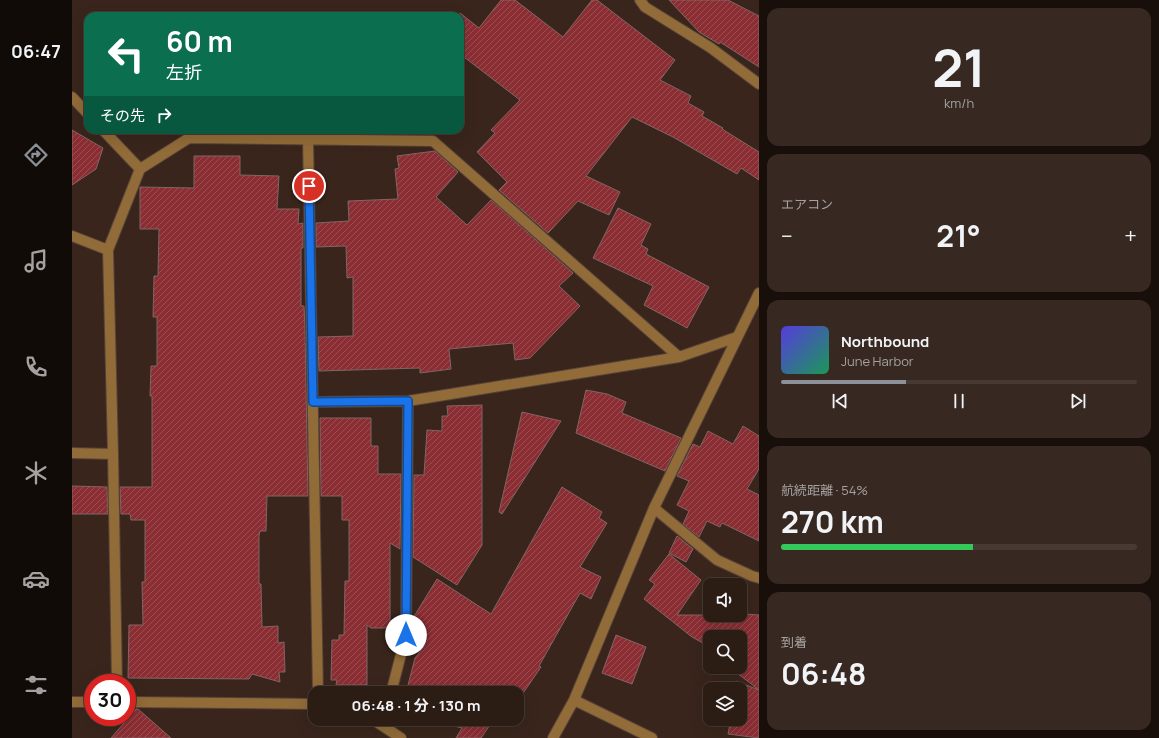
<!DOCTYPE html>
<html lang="ja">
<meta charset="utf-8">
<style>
body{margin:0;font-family:Manrope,"Noto Sans JP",sans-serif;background:#372922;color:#f1f3f6;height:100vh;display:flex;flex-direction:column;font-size:15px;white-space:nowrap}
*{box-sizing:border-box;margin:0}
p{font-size:13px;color:#a6a1a0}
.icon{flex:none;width:22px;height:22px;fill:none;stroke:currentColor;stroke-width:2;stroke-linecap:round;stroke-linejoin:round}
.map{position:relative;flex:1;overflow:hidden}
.sheet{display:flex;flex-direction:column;gap:8px;padding:8px;background:#180f0b;width:400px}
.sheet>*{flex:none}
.hud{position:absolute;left:12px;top:12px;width:380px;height:122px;border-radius:12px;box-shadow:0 4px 16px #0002,0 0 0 1px #473a34;background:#0b6e4f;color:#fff;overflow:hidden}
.fabs{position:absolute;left:631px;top:578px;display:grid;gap:8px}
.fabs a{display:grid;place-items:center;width:44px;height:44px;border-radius:8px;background:#2b1c14;box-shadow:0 4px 16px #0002,0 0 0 1px #473a34;font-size:20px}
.speed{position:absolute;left:12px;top:674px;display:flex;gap:8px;font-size:20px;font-weight:700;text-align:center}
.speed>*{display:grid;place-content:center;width:52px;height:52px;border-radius:50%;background:#2b1c14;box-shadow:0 4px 16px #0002,0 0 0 1px #473a34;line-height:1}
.speed .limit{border:6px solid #d22;background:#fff;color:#111}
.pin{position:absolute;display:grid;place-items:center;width:34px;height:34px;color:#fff;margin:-17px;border:2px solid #fff;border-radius:50%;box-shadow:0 1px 4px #0007}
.me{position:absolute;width:44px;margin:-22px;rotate:0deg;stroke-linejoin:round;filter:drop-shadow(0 0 3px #0008)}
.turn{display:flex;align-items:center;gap:14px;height:84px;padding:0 16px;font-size:18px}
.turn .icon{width:52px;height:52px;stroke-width:2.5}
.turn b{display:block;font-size:28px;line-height:34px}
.then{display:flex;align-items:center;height:38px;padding:0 16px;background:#0003;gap:8px;font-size:15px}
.big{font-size:30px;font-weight:700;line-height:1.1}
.sheet .widget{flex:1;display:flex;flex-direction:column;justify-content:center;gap:6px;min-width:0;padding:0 14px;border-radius:12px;background:#372922}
.sheet .dial{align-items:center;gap:0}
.dial b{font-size:52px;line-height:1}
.song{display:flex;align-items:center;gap:12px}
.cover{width:48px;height:48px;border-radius:6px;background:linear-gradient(135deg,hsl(250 70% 55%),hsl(150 70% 35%))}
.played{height:4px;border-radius:2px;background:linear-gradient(90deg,#8c9099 35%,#473a34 35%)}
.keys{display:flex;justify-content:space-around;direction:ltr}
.heat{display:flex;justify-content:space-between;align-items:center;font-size:22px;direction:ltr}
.charge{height:6px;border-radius:3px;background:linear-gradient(90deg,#34c759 54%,#473a34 0)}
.trip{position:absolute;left:236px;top:686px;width:216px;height:40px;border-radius:12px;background:#2b1c14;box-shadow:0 4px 16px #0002,0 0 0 1px #473a34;font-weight:700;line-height:40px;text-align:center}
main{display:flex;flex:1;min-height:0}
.dock{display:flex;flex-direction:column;width:72px;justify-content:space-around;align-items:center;background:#110b08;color:#a6a1a0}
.dock .icon{width:28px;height:28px}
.dock .selected{color:#8c9099}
.dock b{font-size:18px;color:#f1f3f6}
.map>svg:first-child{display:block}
.building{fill:url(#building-hatch);stroke:#816564}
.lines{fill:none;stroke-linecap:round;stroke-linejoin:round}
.street-casing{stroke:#554238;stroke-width:12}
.street{stroke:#916b38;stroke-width:10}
.route-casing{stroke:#114b97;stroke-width:10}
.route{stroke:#1a73e8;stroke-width:7}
</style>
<main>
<nav class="dock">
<b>06:47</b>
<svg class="icon selected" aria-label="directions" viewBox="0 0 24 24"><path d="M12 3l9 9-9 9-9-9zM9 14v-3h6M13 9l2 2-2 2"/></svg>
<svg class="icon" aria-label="music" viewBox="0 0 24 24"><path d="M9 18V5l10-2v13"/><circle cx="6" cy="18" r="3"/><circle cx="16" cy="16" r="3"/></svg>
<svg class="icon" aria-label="phone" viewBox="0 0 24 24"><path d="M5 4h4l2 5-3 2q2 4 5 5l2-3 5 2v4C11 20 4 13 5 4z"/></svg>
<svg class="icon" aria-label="climate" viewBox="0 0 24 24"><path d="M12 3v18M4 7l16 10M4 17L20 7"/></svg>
<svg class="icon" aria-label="car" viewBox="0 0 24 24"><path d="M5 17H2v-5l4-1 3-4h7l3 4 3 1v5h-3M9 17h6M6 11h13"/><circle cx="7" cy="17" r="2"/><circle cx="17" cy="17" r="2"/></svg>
<svg class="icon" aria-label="filters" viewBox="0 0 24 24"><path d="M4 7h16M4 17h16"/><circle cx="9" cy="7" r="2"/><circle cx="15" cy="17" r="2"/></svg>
</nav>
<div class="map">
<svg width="687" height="738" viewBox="0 0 687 738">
<defs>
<pattern id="building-hatch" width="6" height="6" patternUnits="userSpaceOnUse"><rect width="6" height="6" fill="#8b2e34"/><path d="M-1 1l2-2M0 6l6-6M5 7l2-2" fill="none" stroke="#9c4d52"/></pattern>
</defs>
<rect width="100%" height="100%" fill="#39251b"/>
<path class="building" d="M 429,0 L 443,0 L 491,37 L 520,0 L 525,0 L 603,60 L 588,80 L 619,96 L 616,103 L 632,112 L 630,116 L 651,128 L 650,129 L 687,152 L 687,180 L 669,168 L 665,174 L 601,137 L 560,117 L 514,176 L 548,192 L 537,215 L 506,201 L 476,233 L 427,190 L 435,182 L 405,152 L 423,133 L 419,130 L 448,100 L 388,54 L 388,13 L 407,28 Z
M 597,0 L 656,0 L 687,16 L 687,67 L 648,42 L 647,44 L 627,32 Z
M 0,130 L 31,148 L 24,169 L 0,185 Z
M 363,151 L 386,172 L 364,197 L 395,225 L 419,200 L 501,273 L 487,286 L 508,306 L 458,358 L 443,360 L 441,343 L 377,349 L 379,369 L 348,373 L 348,368 L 247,371 L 246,337 L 281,336 L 281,277 L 275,278 L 274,246 L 244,247 L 244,223 L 277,221 L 276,201 L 326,199 L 323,169 L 327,168 L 325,156 Z
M 122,156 L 168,156 L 168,175 L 207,176 L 205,209 L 227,209 L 226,224 L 231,223 L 231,248 L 229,248 L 229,306 L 232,306 L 233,329 L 236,496 L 195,496 L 194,531 L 188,531 L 187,536 L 187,584 L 189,584 L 190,627 L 206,626 L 206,643 L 212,642 L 213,672 L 207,672 L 208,682 L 180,674 L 177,679 L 56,678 L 57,625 L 71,625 L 70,582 L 73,582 L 73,520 L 59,520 L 58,514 L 49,514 L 48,487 L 80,487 L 80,396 L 78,396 L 79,366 L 85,366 L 85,317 L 81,317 L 82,276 L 86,276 L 87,229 L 68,229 L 68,187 L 122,188 Z
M 546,208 L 579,224 L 569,245 L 576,249 L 574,254 L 637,287 L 615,328 L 572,305 L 581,286 L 521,258 Z
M 514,390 L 535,394 L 554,402 L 550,413 L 609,438 L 593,471 L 504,433 Z
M 410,405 L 410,545 L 385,585 L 341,557 L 342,475 L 352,475 L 355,430 L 370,431 L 370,416 L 376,416 L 375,406 Z
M 450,412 L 489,421 L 430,514 L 427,512 Z
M 248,418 L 299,418 L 299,446 L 306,446 L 306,474 L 329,474 L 328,549 L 318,543 L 318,628 L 299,628 L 295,625 L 295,685 L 264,685 L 265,680 L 259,680 L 260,640 L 267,640 L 267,635 L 272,635 L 273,581 L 277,581 L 277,520 L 270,520 L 270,496 L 249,496 Z
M 671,426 L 687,436 L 687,469 L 675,489 L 687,495 L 687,541 L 650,523 L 648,527 L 635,521 L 627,537 L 611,524 L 617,511 L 605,505 L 617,481 L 605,476 L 621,444 L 628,447 L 636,431 L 661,444 Z
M 0,486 L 35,487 L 36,514 L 0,514 Z
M 490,487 L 530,512 L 527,518 L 535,523 L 508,567 L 529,577 L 519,599 L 508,593 L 467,666 L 469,667 L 445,702 L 445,693 L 334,693 L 343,658 L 353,645 L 340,637 L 341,618 L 365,579 L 419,614 Z
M 605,536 L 621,549 L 614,562 L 597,553 Z
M 597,554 L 629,580 L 605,615 L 673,615 L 673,614 L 687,615 L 687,738 L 656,734 L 659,719 L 668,719 L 668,689 L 663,689 L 664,681 L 687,690 L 665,673 L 666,667 L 668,667 L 668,637 L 638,637 L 638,647 L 620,637 L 572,599 L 583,584 L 577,580 Z
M 544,635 L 574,647 L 560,684 L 530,673 Z
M 64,709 L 66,709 L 99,738 L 39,738 Z
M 355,719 L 422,719 L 409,738 L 384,738 L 390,728 Z"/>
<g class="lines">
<defs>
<path id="street" d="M 568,0 L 573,7 L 639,48 L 687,84
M 0,97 L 16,114
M 31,130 L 68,169
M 236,139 L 246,693
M 0,236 L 36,250
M 241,402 L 336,401 L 607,357 L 665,337
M 0,453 L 41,454 L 36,250 L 68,169 L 117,138 L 361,141 L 607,357
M 41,454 L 45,683
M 582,508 L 645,560 L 680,576 L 687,578
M 319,693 L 334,635 L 336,401
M 502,700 L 580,738
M 0,702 L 21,702
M 55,702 L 243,704
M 300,719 L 329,738
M 481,738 L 502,700 L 582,508 L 687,293"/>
</defs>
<use href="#street" class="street-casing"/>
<use href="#street" class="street"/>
</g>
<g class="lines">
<defs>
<path id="route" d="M 237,186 L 241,402 L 336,401 L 334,635"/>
</defs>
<use href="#route" class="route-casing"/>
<use href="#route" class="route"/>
</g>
</svg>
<div class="fabs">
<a><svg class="icon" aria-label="sound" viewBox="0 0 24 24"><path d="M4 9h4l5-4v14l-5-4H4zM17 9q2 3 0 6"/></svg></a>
<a><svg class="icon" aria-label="search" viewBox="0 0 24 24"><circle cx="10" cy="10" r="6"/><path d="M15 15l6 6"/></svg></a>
<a><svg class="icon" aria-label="layers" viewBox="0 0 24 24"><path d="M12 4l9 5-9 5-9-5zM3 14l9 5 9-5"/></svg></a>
</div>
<div class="speed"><div class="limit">30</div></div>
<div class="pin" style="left:237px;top:186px;background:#d93025"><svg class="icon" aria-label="arrive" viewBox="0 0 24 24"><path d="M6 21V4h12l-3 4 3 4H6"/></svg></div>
<svg class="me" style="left:334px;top:635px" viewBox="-20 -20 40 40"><circle r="19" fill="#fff"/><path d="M0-13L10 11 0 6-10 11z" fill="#1a73e8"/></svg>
<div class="trip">06:48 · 1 分 · 130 m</div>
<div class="hud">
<div class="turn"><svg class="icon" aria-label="left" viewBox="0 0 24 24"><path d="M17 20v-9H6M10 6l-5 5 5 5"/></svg><div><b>60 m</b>左折</div></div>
<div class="then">その先<svg class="icon" aria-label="right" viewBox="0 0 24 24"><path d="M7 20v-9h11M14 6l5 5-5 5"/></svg></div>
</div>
</div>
<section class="sheet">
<div class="widget dial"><b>21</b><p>km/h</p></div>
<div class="widget"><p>エアコン</p>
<div class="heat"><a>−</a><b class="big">21°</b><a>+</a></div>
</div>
<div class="widget">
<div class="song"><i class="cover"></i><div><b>Northbound</b><p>June Harbor</p></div></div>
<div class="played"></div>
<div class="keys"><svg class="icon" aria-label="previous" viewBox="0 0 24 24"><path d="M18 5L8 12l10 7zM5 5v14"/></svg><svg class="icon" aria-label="pause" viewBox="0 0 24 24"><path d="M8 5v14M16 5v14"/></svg><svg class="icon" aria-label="next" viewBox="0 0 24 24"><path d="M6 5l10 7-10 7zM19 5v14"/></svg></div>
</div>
<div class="widget"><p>航続距離 · 54%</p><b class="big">270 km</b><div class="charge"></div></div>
<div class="widget"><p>到着</p><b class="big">06:48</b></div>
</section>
</main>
